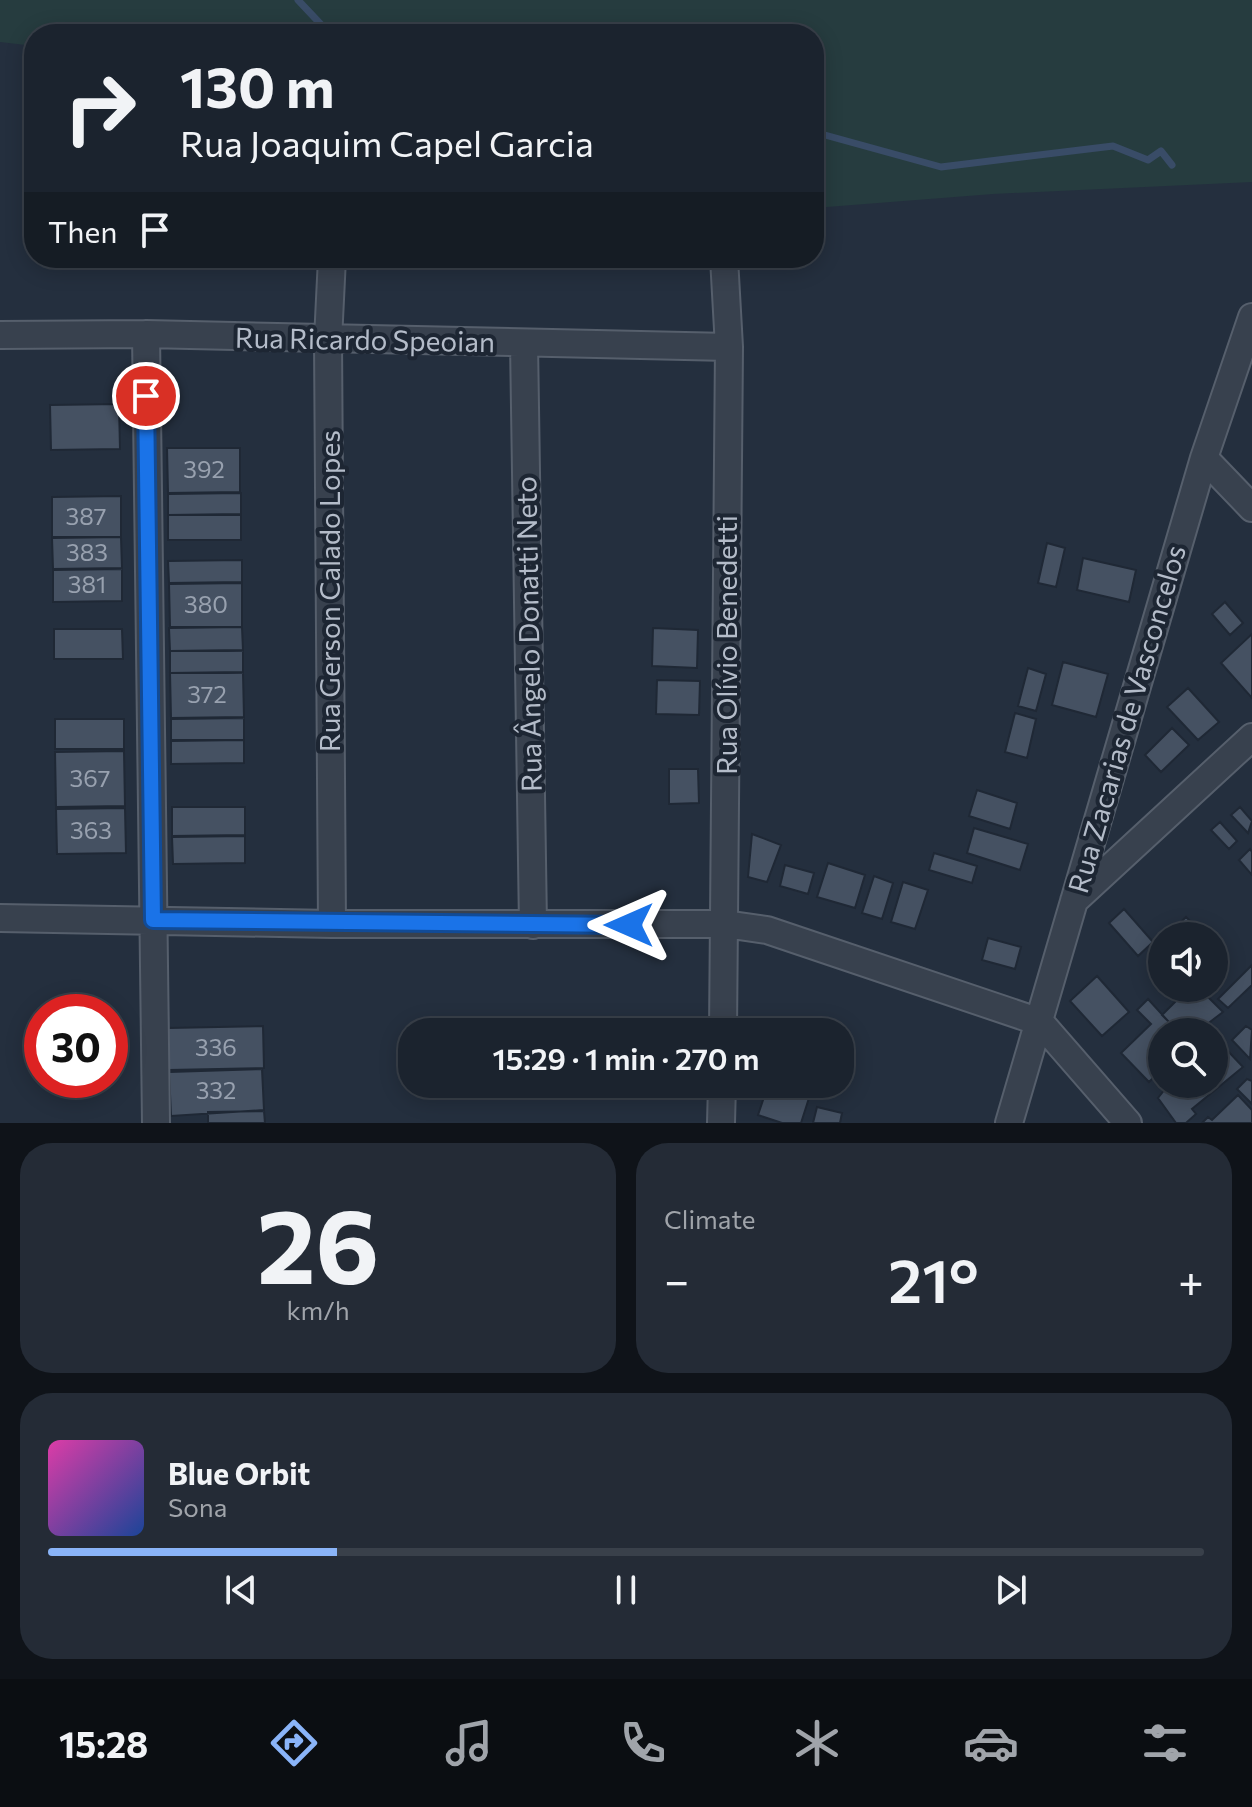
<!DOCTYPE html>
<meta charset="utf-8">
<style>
body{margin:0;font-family:Commissioner,sans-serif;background:#242b36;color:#f1f3f6;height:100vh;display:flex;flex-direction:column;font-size:30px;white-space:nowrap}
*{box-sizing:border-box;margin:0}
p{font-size:26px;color:#a0a4aa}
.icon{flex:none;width:44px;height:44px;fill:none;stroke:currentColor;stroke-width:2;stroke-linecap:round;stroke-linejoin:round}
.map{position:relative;height:1123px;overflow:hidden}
.details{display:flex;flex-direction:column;gap:20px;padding:20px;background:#0f1319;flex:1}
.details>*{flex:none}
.guide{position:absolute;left:24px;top:24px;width:800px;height:244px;border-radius:32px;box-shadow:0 4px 20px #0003,0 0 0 2px #39404a;background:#1b232e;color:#f1f3f6;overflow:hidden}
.fabs{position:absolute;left:1148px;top:922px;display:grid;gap:16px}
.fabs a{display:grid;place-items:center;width:80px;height:80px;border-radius:50%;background:#1b232e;box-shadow:0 4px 20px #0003,0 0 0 2px #39404a;font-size:40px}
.speed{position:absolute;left:24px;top:994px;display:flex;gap:16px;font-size:40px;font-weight:700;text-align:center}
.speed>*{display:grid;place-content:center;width:104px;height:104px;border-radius:50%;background:#1b232e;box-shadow:0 4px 20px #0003,0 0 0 2px #39404a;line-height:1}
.speed .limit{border:12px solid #d22;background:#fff;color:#111}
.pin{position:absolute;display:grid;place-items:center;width:68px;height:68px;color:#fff;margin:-34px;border:4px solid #fff;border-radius:50%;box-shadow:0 2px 8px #0007}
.me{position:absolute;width:88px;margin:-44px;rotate:270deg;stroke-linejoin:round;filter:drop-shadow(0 0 6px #0008)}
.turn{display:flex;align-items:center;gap:28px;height:168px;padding:0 24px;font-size:36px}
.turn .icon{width:104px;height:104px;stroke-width:2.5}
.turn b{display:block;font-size:56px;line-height:68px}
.then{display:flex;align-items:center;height:76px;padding:0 24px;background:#0003;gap:16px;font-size:30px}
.big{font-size:60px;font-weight:600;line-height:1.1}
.details .card{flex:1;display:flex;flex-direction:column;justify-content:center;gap:12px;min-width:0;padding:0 28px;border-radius:32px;background:#242b36}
.details .dial{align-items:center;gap:0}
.dial b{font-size:104px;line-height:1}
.song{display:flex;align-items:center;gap:24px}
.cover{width:96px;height:96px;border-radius:12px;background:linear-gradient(135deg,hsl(320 70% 55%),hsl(220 70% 35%))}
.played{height:8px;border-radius:4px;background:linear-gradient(90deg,#8ab4f8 25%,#39404a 25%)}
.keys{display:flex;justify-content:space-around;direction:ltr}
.heat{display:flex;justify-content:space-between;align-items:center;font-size:44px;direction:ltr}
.details .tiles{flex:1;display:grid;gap:20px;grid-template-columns:1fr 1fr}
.card:last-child{grid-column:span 2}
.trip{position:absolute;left:398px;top:1018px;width:456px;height:80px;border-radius:32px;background:#1b232e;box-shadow:0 4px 20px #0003,0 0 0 2px #39404a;font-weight:600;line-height:80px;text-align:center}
.tabs{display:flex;height:128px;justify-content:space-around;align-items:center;background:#0b0e12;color:#a0a4aa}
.tabs .icon{width:56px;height:56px}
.tabs .selected{color:#8ab4f8}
.tabs b{font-size:36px;color:#f1f3f6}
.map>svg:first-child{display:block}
.green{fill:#263c3f}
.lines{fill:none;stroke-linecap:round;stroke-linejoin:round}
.stream{stroke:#394c67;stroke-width:7}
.building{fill:#455162;stroke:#1f2835;stroke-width:2}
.minor-casing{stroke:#565f6c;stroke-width:30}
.minor{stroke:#38414e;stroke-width:26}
.route-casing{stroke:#114b97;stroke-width:20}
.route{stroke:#1a73e8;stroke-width:14}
.labels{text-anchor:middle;stroke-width:8;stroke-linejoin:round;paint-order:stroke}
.number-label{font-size:24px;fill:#98a1af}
.street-label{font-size:28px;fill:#b4bcc9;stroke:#1d2633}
</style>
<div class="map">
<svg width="1252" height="1123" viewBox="0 0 1252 1123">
<rect width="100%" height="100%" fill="#242f3e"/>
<path class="green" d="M 0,0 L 1252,0 L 1252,182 L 993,194 L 814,208 L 814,34 L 34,34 L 34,46 L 0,42 Z"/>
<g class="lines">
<path class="stream" d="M 298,0 L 330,34
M 814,132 L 941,167 L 1113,146 L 1148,160 L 1161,151 L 1172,165"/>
</g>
<path class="building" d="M 119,404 L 120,449 L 51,450 L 50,405 Z
M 167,448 L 240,448 L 240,492 L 168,493 Z
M 241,493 L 241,514 L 168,515 L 168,494 Z
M 121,496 L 121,537 L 52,537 L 52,497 Z
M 168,515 L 241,515 L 241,540 L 168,540 Z
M 121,537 L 122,568 L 53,569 L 52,538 Z
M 1047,543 L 1065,548 L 1056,587 L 1038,583 Z
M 1083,558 L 1136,570 L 1129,602 L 1077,590 Z
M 242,560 L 242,582 L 169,583 L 168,561 Z
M 122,569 L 122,601 L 53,602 L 53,570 Z
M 242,583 L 242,627 L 170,627 L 169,584 Z
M 1225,602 L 1243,623 L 1230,635 L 1212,614 Z
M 242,627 L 243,650 L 170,651 L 169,628 Z
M 653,628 L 698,630 L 697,668 L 652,666 Z
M 54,629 L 122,629 L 123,659 L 54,659 Z
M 1252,634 L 1252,698 L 1221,663 Z
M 170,651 L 243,651 L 243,672 L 170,673 Z
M 1063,662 L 1108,674 L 1096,717 L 1052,705 Z
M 1028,668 L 1046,674 L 1036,711 L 1018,706 Z
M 170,673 L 243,673 L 244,717 L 171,718 Z
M 657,680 L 700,681 L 699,715 L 656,714 Z
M 1188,688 L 1219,722 L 1198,740 L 1167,707 Z
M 1015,713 L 1036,719 L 1027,758 L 1005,752 Z
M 244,718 L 244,740 L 171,740 L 171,719 Z
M 55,719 L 124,719 L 124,749 L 55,749 Z
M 1172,728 L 1189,745 L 1161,772 L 1145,755 Z
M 244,740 L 244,763 L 171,764 L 171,741 Z
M 124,751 L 125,806 L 56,807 L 55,752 Z
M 669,769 L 698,769 L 699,803 L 669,804 Z
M 977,790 L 1017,803 L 1010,829 L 969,816 Z
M 172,807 L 245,807 L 245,835 L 172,836 Z
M 1240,807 L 1252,821 L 1248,833 L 1231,815 Z
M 125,808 L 126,853 L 57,854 L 56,809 Z
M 1220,822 L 1237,841 L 1229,849 L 1211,830 Z
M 974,828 L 1028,844 L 1020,870 L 967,853 Z
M 752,834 L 781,845 L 767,882 L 748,877 Z
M 245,836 L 245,863 L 173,864 L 172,837 Z
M 1250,849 L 1252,852 L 1252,875 L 1239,860 Z
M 934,853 L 977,866 L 972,883 L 929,870 Z
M 828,863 L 865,875 L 855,908 L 817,897 Z
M 785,865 L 814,873 L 808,894 L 780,886 Z
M 874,876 L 893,883 L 882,919 L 862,913 Z
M 903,882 L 928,890 L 915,929 L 891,922 Z
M 1124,909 L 1153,942 L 1138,956 L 1109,923 Z
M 1186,917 L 1205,936 L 1167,936 Z
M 988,938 L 1021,947 L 1015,969 L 982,960 Z
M 1252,965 L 1252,985 L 1228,1008 L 1218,999 Z
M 1097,976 L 1129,1012 L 1102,1036 L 1070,1001 Z
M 1189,988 L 1199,988 L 1223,1012 L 1197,1032 L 1179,1032 L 1162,1015 Z
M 1148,999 L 1178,1032 L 1162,1032 L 1162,1069 L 1149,1082 L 1121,1053 L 1151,1024 L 1137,1010 Z
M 263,1026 L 264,1068 L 169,1070 L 168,1028 Z
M 1246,1026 L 1252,1030 L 1250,1059 L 1232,1040 Z
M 1225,1048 L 1243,1067 L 1192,1109 L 1196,1114 L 1186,1123 L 1176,1123 L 1158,1098 L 1169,1084 L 1214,1084 L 1214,1058 Z
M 262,1069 L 264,1110 L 171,1116 L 169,1072 Z
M 1247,1079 L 1252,1081 L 1252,1104 L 1237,1089 Z
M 768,1085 L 809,1098 L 801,1123 L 782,1123 L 758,1115 Z
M 1238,1095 L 1252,1110 L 1252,1123 L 1202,1123 L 1208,1117 L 1212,1120 Z
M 817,1107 L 842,1113 L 840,1123 L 813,1123 Z
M 264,1111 L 265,1123 L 208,1123 L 208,1112 Z"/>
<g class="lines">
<defs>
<path id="minor" d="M 146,334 L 156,1123
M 0,335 L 146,334 L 729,347
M 524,343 L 533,925
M 1204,458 L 1252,508
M 1074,901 L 1252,737
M 0,918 L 332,924 L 725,924 L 767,930 L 1040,1022 L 1128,1123
M 332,924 L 328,340 L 332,258
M 723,1032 L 729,347 L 724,258
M 721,1123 L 722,1084
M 1009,1123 L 1204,458 L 1252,317"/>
</defs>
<use href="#minor" class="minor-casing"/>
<use href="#minor" class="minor"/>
</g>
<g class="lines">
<defs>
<path id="route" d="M 146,396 L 153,920 L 629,925"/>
</defs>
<use href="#route" class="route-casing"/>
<use href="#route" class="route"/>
</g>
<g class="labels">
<g class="number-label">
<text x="204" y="478">392</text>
<text x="86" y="525">387</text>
<text x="87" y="561">383</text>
<text x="87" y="593">381</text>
<text x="206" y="613">380</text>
<text x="207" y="703">372</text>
<text x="90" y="787">367</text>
<text x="91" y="839">363</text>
<text x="216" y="1056">336</text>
<text x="216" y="1099">332</text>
</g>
<g class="street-label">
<text transform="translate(365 340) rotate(1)" y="10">Rua Ricardo Speoian</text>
<text transform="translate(330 591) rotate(-90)" y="10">Rua Gerson Calado Lopes</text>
<text transform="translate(529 634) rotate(-91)" y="10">Rua Ângelo Donatti Neto</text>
<text transform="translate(727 645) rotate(-90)" y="10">Rua Olívio Benedetti</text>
<text transform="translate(1127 719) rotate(-74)" y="10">Rua Zacarias de Vasconcelos</text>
</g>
</g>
</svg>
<div class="fabs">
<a><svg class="icon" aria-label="sound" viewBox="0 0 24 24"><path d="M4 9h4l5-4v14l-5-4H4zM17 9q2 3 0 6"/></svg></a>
<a><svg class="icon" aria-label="search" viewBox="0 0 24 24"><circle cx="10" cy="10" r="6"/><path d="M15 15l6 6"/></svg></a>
</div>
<div class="speed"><div class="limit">30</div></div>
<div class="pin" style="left:146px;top:396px;background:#d93025"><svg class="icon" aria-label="arrive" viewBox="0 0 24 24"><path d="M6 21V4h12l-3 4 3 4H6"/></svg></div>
<svg class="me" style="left:629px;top:925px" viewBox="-20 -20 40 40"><path d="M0-17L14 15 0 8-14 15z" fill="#1a73e8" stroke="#fff" stroke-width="4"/></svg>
<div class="trip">15:29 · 1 min · 270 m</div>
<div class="guide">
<div class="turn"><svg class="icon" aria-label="right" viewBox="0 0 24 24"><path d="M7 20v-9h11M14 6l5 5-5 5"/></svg><div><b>130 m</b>Rua Joaquim Capel Garcia</div></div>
<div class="then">Then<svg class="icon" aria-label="arrive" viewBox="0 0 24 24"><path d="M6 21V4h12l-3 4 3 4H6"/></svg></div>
</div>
</div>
<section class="details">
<div class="tiles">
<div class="card dial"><b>26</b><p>km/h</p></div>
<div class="card"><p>Climate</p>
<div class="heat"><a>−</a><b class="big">21°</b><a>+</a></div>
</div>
<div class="card">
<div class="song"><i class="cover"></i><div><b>Blue Orbit</b><p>Sona</p></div></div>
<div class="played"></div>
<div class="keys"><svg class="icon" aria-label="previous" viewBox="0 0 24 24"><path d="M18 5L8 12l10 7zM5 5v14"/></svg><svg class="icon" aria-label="pause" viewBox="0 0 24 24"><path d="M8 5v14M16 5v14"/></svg><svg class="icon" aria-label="next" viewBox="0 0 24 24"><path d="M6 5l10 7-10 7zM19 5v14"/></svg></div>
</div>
</div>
</section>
<nav class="tabs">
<b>15:28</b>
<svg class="icon selected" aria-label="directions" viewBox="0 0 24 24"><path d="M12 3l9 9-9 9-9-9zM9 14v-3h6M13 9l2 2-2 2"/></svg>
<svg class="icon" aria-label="music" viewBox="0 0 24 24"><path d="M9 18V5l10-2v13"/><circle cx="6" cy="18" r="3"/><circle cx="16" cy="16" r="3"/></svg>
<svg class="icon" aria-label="phone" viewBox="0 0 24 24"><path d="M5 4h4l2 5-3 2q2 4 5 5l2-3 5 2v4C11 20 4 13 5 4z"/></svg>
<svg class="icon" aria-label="climate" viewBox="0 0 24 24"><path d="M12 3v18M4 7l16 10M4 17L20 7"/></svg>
<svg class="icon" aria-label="car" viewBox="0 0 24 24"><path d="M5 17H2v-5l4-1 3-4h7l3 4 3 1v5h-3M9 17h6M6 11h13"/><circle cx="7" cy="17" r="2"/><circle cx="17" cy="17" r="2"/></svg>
<svg class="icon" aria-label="filters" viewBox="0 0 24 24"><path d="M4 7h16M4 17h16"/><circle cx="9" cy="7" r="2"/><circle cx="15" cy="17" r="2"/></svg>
</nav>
